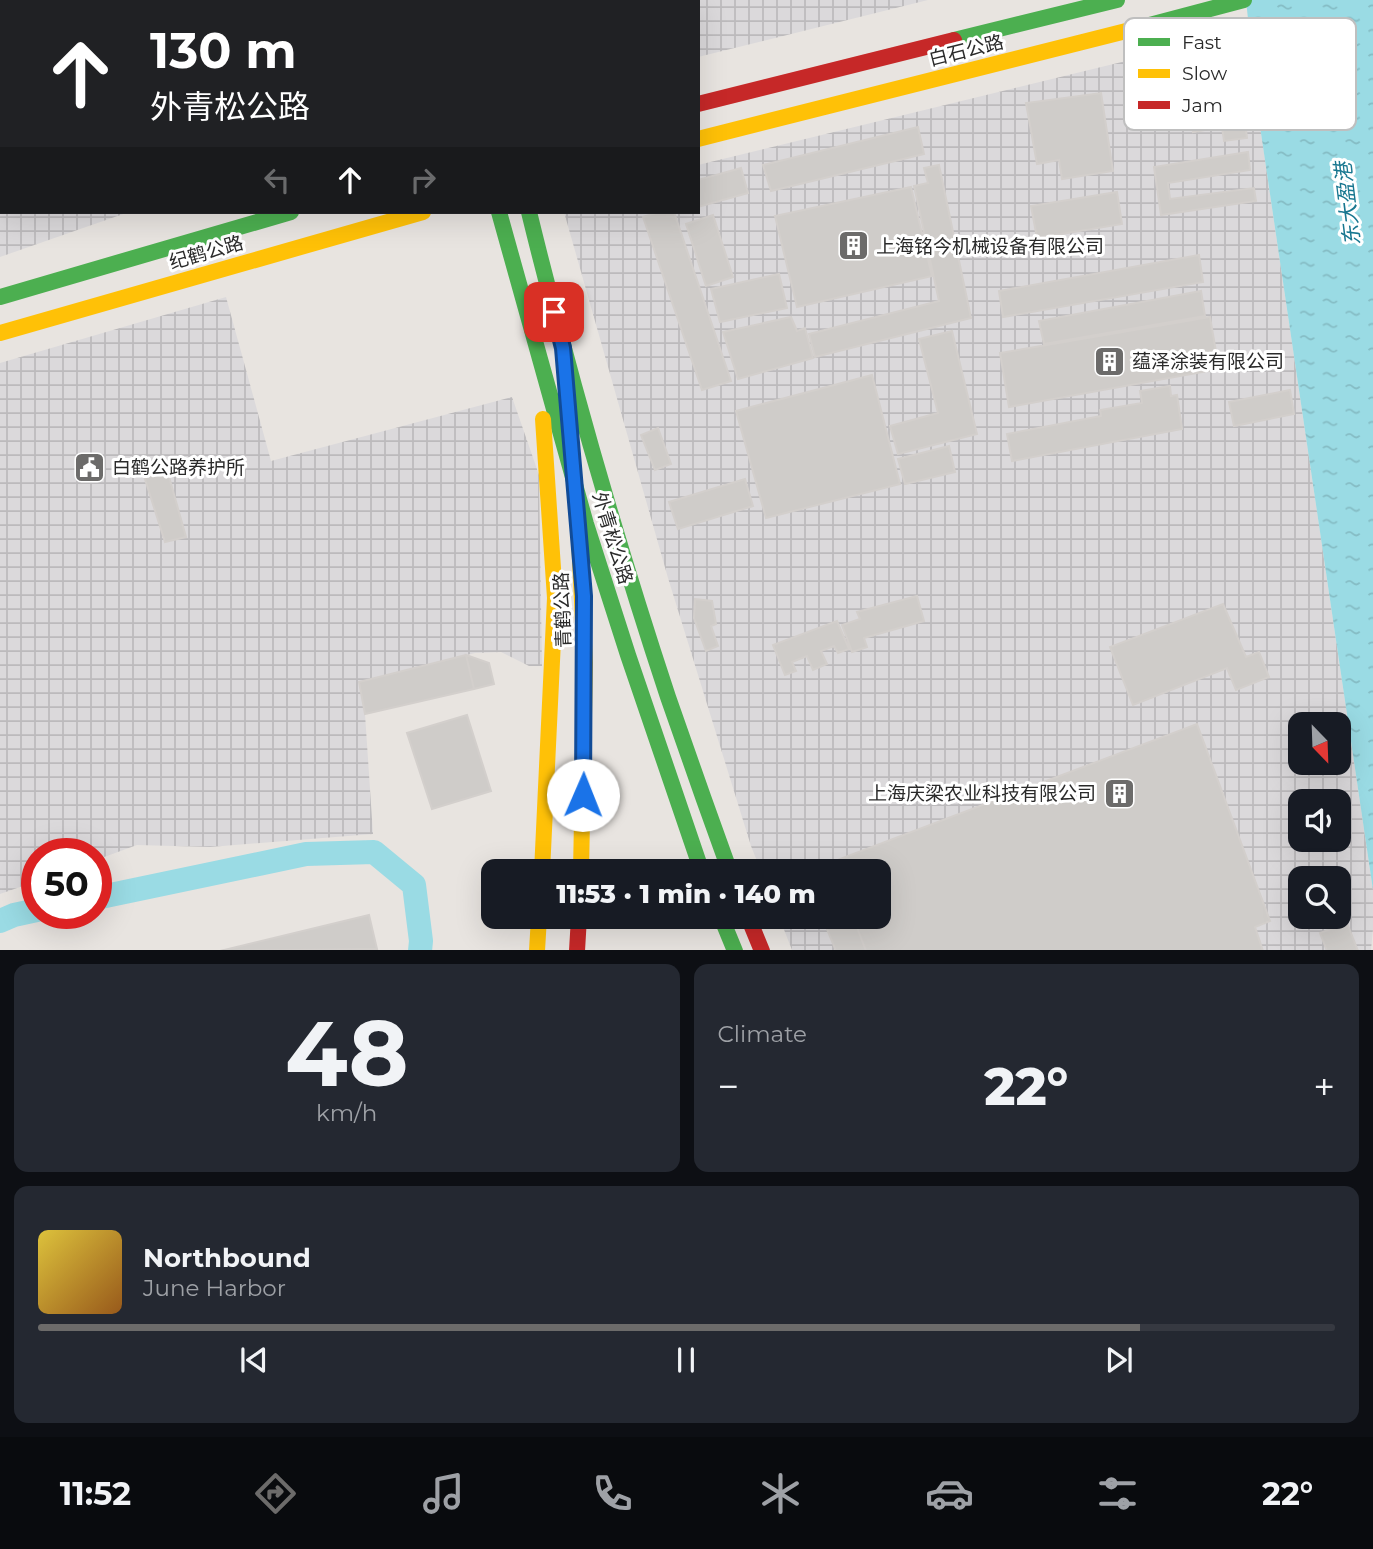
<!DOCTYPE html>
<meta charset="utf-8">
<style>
body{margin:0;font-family:Montserrat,"Noto Sans SC",sans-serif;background:#242831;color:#f1f3f6;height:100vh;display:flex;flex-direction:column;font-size:26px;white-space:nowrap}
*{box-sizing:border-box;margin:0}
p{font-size:23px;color:#9ea1a6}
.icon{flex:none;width:38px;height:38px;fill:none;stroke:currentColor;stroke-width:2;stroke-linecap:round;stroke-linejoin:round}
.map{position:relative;height:950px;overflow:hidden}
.side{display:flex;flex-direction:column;gap:14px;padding:14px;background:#0d0f14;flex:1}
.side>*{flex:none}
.top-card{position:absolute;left:0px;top:0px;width:700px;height:214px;box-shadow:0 7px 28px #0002;background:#202124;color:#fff;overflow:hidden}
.needle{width:46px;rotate:157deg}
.controls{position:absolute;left:1288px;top:712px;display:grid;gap:14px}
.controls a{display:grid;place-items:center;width:63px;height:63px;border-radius:14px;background:#171b24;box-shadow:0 7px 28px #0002;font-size:35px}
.speed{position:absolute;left:21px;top:838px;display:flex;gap:14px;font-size:35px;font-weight:700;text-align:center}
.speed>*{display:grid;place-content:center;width:91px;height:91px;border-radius:50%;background:#171b24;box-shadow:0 7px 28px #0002;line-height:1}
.speed .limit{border:10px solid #d22;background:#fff;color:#111}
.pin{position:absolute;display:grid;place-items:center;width:60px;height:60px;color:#fff;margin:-30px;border-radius:14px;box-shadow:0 4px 10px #0006}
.me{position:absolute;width:77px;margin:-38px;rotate:1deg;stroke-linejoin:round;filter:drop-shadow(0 0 5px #0008)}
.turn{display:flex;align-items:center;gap:24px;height:147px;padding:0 35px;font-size:32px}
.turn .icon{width:91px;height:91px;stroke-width:2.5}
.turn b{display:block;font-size:49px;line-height:60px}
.lanes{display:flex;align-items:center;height:66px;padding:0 35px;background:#0003;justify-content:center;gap:35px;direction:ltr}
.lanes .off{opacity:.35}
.big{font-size:52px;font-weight:800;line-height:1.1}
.side .widget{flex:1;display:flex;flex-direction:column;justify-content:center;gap:10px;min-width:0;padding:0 24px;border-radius:14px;background:#242831}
.side .dial{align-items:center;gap:0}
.dial b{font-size:91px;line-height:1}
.song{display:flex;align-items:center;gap:21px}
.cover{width:84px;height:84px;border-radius:10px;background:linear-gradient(135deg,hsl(50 70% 55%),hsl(30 70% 35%))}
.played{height:7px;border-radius:4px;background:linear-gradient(90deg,#6c6b6a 85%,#363941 85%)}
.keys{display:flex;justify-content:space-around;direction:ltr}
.heat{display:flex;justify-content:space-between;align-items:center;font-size:38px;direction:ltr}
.side .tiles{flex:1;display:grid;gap:14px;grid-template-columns:1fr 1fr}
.widget:last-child{grid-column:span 2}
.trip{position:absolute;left:481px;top:859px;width:410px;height:70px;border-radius:14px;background:#171b24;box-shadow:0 7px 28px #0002;font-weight:800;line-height:70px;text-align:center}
.tab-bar{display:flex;height:112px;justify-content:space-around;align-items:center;background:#090b0e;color:#9ea1a6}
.tab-bar .icon{width:49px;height:49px}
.tab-bar .selected{color:#6c6b6a}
.tab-bar b{font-size:32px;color:#f1f3f6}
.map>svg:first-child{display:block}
.industrial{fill:url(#industrial-grid);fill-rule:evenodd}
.water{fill:url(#water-ripples)}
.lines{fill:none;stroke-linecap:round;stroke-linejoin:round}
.canal{stroke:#9adbe4;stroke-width:24}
.building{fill:#cfccc9;stroke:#d3cfcc;stroke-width:2}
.fast{stroke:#4caf50;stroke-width:16}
.slow{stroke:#ffc107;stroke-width:16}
.jam{stroke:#c62828;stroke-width:16}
.route-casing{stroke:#114b97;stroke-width:18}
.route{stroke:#1a73e8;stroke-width:12}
.labels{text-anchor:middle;stroke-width:6;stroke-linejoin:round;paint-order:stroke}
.street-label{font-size:19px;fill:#2a2a2a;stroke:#fff}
.poi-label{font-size:19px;fill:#2a2a2a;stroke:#fff;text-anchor:start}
.water-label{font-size:21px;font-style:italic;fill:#187790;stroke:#fff}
.key{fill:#fff;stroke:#bfbfbf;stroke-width:2}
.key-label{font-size:19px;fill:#2a2a2a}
</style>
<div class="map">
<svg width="1373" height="951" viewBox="0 0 1373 951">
<defs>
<pattern id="industrial-grid" width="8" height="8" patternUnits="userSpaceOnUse" patternTransform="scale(1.75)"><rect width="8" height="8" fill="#dbd9db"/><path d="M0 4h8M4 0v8" fill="none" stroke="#bcbabc"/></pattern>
<pattern id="water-ripples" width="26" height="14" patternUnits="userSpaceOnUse" patternTransform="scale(1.75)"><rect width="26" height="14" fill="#9adbe4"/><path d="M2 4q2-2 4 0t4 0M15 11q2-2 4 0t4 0" fill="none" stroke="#85bcc4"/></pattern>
</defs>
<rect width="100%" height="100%" fill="#e8e4e0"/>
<path class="industrial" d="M 0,0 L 401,0 L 402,2 L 2,2 L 2,212 L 129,212 L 0,257 Z
M 583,0 L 928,0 L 698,57 L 698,2 L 583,2 Z
M 1249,31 L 1258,113 L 1373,890 L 1373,929 L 1371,950 L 792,950 L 779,917 L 878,917 L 878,872 L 761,871 L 751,846 L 668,578 L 564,212 L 698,212 L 698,165 ZM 1300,724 L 1339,724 L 1339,763 L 1300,763 ZM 1300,802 L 1339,802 L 1339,840 L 1300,840 ZM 1300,878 L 1339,878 L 1339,917 L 1300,917 Z
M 226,297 L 271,461 L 512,397 L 539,475 L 542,666 L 529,666 L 501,652 L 475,653 L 359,682 L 365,714 L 373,834 L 210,847 L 137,845 L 96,860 L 96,854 L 37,854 L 37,881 L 0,894 L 0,363 Z"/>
<path class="water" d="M 1246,0 L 1373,0 L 1373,890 L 1258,113 Z"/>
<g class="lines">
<path class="canal" d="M 96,898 L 306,854 L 374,852 L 414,885 L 421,941 L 420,951
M 0,921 L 14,915 L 37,910"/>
</g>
<path class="building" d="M 0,0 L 117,0 L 118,2 L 2,2 L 2,109 L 0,103 Z
M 143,0 L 184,0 L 185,2 L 144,2 Z
M 200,0 L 379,0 L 380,2 L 201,2 Z
M 535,0 L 576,0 L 577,2 L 535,2 Z
M 1206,48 L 1212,92 L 1241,88 L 1247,138 L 1224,141 L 1222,127 L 1193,132 L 1188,96 L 1132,104 L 1126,68 Z
M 1101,93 L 1113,171 L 1062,179 L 1059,160 L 1037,164 L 1026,103 Z
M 918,127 L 924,154 L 771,191 L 763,165 Z
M 1248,152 L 1250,170 L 1168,183 L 1170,199 L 1254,188 L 1256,201 L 1161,215 L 1154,167 Z
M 939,165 L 971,318 L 815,357 L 809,334 L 939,301 L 914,186 L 928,183 L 924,168 Z
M 741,168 L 748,193 L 698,207 L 698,180 Z
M 911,187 L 932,276 L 797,307 L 775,216 Z
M 1117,192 L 1122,224 L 1037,238 L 1031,206 Z
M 659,212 L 674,212 L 731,381 L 702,390 L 643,217 Z
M 713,215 L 733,277 L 706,286 L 686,224 Z
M 1199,255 L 1203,282 L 1003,317 L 999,291 Z
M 779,274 L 787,308 L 720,322 L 711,289 Z
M 1201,291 L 1205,316 L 1044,344 L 1039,321 Z
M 791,317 L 797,331 L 805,328 L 813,358 L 738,379 L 723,332 Z
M 1210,317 L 1219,369 L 1009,407 L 1000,353 Z
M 952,331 L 977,434 L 898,454 L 890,426 L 938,413 L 919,339 Z
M 872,375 L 900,484 L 766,518 L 736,411 Z
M 1170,386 L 1171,396 L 1177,395 L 1182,429 L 1012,461 L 1007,434 L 1101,416 L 1100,410 L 1142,403 L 1140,391 Z
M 1290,390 L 1294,414 L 1234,426 L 1229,402 Z
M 658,428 L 671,464 L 655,470 L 641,435 Z
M 949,446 L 955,472 L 905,484 L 898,459 Z
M 166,466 L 186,537 L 165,542 L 143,473 Z
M 745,479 L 753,506 L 678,529 L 669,502 Z
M 917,596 L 924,621 L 864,638 L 867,647 L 852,652 L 842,625 L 860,619 L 857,612 Z
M 695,599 L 712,601 L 716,624 L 711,626 L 718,646 L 706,651 L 694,618 Z
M 1223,604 L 1246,657 L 1259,652 L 1269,677 L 1236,690 L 1227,668 L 1133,705 L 1110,647 Z
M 837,621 L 849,649 L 838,653 L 834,646 L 821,651 L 827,664 L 813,670 L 807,656 L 792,662 L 796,671 L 785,675 L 773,645 Z
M 466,655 L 474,689 L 365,714 L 359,682 Z
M 466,655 L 489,663 L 494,684 L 474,689 Z
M 467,715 L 491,791 L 432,809 L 407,733 Z
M 1197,724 L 1270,921 L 1255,927 L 1263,951 L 866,951 L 853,917 L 878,917 L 878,872 L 836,872 L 832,862 Z
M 832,862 L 836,872 L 808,872 Z
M 369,915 L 377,949 L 220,951 Z
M 822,917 L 853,917 L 866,951 L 836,951 Z
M 1347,923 L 1358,951 L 1327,951 L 1320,933 Z"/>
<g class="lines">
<path class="fast" d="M 438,0 L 439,2
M 1142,27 L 1244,0
M 954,40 L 1117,0
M 499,212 L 586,524 L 628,655 L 702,872
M 529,212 C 569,375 615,537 668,697 C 688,755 709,814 730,872
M 0,297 L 291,212
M 721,917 L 735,951"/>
<path class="slow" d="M 473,0 L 473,2
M 698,139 L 1142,27
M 0,333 L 423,212
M 579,539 L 585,663 L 581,872
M 542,872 L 555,598 L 543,419
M 537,951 L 539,917"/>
<path class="jam" d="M 698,104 L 954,40
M 748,917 L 762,951
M 577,951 L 579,917"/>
</g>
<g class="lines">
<defs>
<path id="route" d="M 554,312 L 563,348 L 584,596 L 583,795"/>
</defs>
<use href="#route" class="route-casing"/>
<use href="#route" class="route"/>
</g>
<defs>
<symbol id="building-square" viewBox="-11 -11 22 22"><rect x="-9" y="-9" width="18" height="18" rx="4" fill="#6c6b6a" stroke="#fff"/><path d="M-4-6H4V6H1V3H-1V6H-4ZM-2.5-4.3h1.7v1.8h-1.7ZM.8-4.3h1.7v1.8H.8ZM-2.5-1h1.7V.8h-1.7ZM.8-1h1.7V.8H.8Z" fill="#fff"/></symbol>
<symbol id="civic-square" viewBox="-11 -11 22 22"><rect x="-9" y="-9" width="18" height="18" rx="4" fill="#6c6b6a" stroke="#fff"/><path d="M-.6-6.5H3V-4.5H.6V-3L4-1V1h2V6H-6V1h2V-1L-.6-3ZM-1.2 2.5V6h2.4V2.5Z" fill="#fff"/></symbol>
</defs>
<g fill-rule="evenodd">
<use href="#building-square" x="836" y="228" width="35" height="35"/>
<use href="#building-square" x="1092" y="344" width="35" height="35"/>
<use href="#civic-square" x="72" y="450" width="35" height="35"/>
<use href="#building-square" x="1102" y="776" width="35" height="35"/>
</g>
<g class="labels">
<g class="street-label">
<text transform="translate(966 50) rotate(-14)" y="7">白石公路</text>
<text transform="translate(206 252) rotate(-16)" y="7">纪鹤公路</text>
<text transform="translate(613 538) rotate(73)" y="7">外青松公路</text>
<text transform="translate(562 610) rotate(-92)" y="7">青鹤公路</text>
</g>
<g class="poi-label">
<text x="876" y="253">上海铭今机械设备有限公司</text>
<text x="1132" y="368">蕴泽涂装有限公司</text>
<text x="112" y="474">白鹤公路养护所</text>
<text x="1096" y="800" text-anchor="end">上海庆梁农业科技有限公司</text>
</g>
<g class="water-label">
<text transform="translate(1348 204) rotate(-97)" y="7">东大盈港</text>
</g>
</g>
<rect x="1124" y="18" width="232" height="112" rx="10" class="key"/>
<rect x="1138" y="38" width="32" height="8" fill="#4caf50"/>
<rect x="1138" y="69" width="32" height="9" fill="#ffc107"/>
<rect x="1138" y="101" width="32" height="8" fill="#c62828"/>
<g class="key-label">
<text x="1182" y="49">Fast</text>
<text x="1182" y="80">Slow</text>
<text x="1182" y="112">Jam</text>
</g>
</svg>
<div class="controls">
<a><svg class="needle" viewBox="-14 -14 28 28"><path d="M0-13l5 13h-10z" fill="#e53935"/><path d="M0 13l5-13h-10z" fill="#9ea1a6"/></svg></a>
<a><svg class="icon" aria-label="sound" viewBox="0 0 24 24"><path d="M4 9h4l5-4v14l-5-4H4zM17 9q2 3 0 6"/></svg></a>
<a><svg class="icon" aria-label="search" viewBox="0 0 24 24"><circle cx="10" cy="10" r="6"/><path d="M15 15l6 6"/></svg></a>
</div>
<div class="speed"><div class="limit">50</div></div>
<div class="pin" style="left:554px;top:312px;background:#d93025"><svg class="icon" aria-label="arrive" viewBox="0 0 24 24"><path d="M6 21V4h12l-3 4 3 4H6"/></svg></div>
<svg class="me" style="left:583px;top:795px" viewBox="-20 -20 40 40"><circle r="19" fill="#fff"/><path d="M0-13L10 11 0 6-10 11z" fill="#1a73e8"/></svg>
<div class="trip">11:53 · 1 min · 140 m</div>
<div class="top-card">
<div class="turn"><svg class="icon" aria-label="ahead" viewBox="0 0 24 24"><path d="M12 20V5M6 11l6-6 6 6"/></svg><div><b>130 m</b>外青松公路</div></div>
<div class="lanes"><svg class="icon off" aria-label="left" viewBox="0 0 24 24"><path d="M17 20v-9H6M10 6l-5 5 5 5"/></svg><svg class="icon" aria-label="ahead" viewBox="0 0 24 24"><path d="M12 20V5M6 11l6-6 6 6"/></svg><svg class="icon off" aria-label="right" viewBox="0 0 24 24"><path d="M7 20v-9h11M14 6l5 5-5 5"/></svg></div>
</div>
</div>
<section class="side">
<div class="tiles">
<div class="widget dial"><b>48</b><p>km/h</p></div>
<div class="widget"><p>Climate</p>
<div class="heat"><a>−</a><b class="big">22°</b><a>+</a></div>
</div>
<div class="widget">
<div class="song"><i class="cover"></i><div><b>Northbound</b><p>June Harbor</p></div></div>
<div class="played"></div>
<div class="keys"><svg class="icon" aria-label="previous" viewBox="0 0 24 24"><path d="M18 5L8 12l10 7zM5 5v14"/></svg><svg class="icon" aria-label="pause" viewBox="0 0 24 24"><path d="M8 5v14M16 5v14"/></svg><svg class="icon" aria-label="next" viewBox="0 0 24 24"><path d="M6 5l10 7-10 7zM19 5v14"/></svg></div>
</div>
</div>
</section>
<nav class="tab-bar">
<b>11:52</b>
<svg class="icon selected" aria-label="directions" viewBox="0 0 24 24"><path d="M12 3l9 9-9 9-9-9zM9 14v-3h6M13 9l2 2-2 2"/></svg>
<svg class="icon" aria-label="music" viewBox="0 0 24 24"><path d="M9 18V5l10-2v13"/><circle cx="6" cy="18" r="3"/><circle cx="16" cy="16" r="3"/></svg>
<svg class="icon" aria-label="phone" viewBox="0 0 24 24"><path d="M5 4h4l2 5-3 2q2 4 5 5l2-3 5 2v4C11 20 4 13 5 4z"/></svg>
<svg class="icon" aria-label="climate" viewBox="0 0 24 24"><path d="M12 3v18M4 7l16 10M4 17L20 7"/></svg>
<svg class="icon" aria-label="car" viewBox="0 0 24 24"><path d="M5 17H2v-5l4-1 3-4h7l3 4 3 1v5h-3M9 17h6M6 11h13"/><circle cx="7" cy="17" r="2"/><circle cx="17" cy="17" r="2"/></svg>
<svg class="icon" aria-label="filters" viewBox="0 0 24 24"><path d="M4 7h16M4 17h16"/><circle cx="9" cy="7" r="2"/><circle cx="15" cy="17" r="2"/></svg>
<b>22°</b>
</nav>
